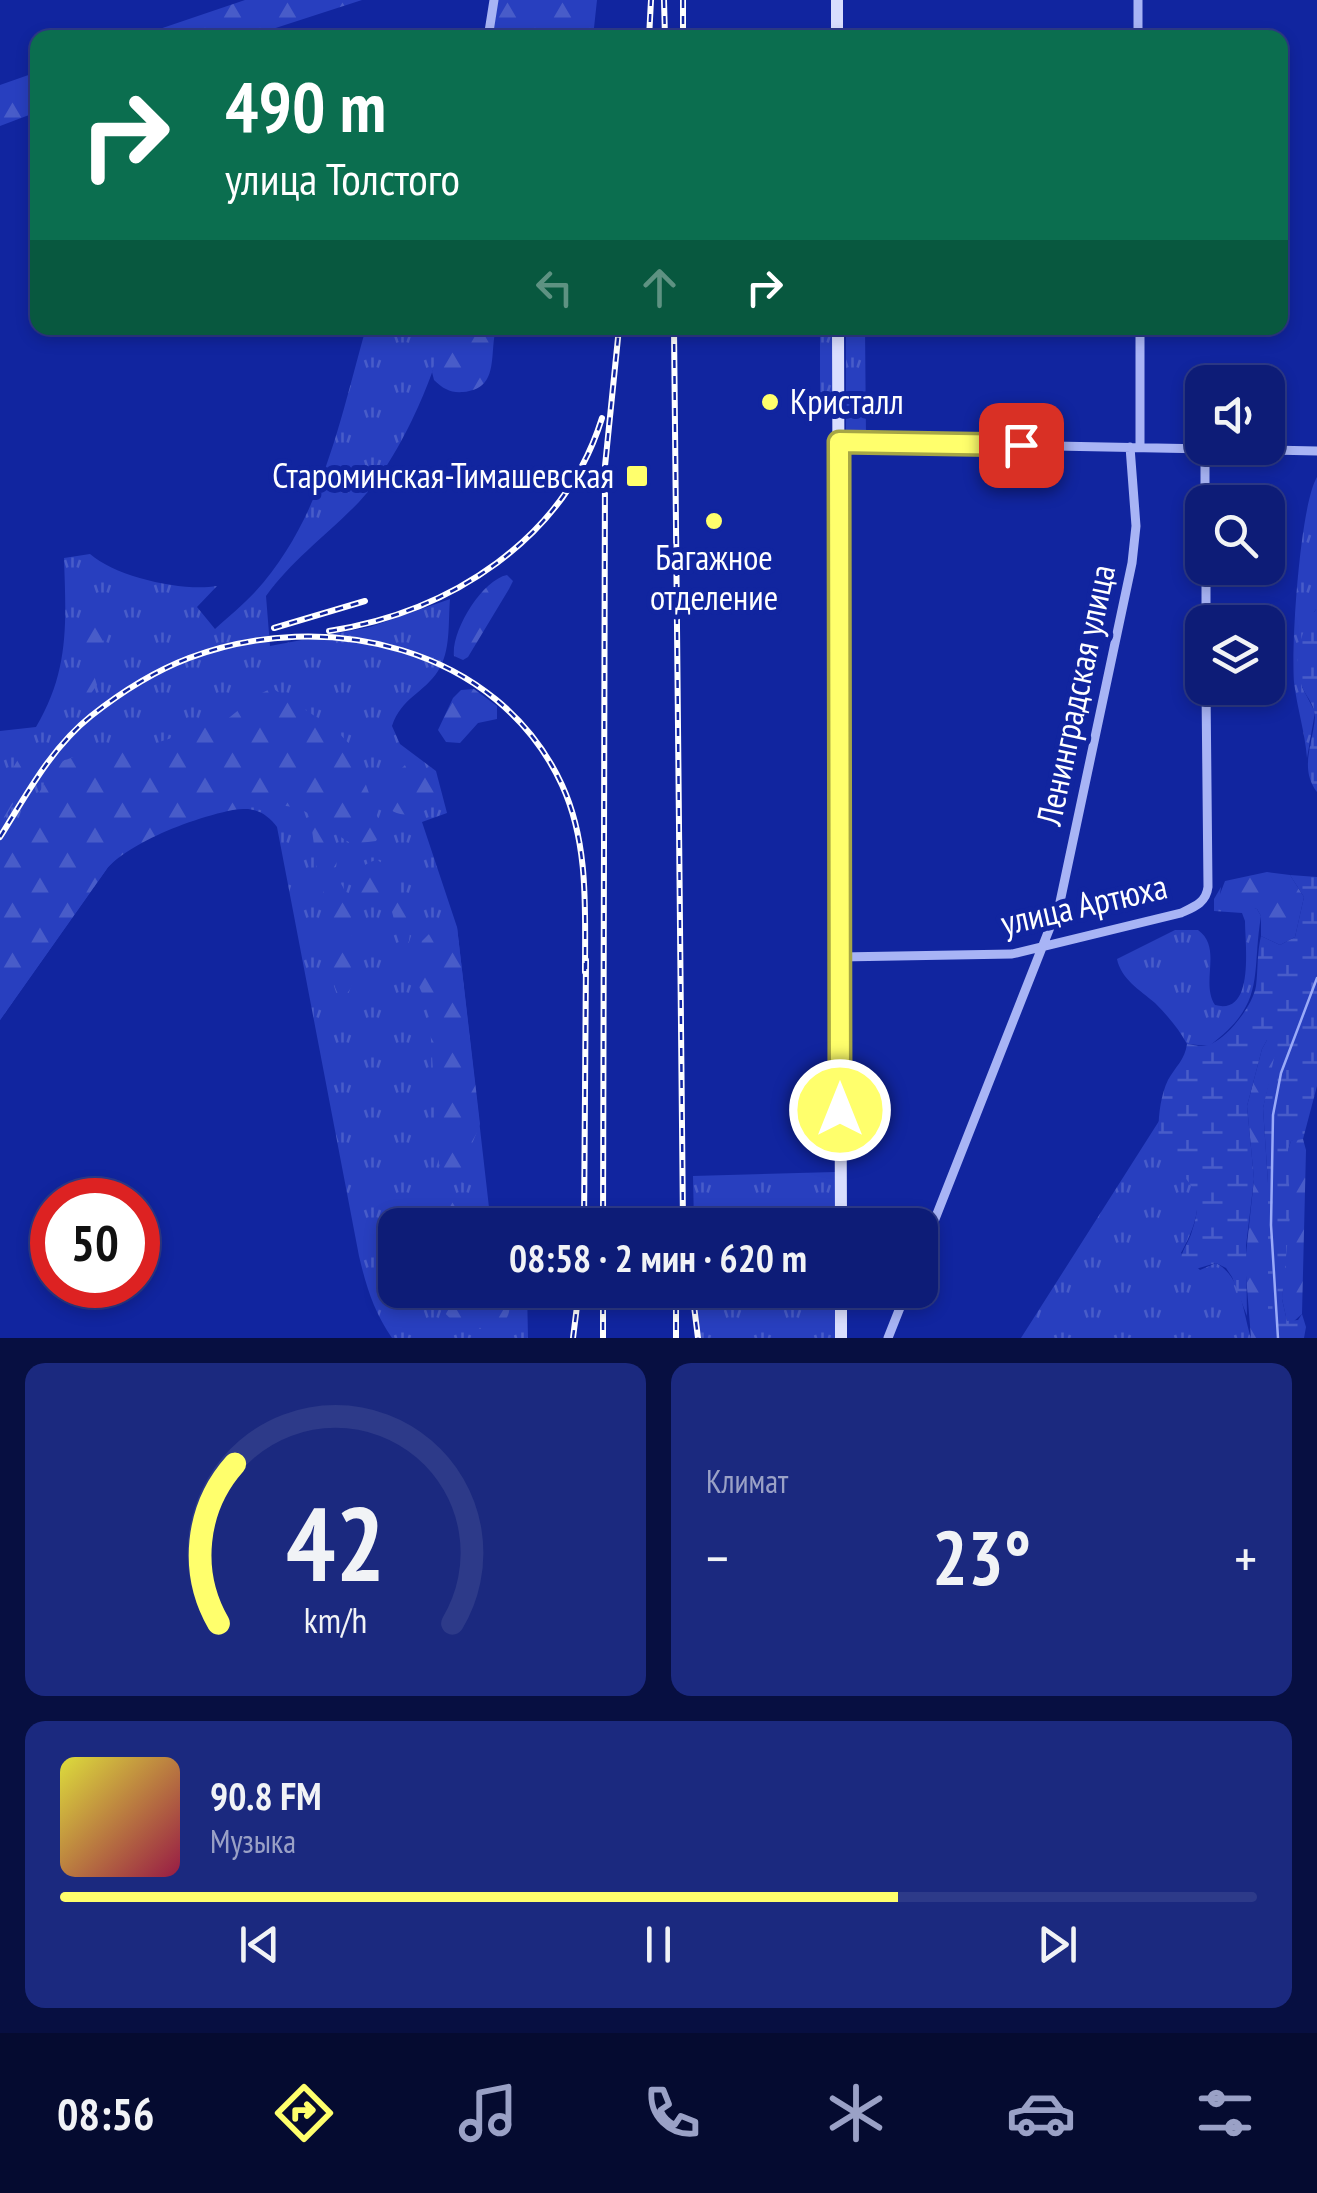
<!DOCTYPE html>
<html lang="ru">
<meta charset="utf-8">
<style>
body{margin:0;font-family:"PT Sans Narrow",sans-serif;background:#1b297f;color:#f1f3f6;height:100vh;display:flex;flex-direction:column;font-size:38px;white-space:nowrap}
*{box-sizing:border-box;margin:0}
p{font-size:32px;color:#9aa1c6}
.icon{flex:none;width:55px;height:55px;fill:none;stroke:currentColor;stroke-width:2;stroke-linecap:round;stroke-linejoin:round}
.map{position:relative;height:1338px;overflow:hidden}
.panel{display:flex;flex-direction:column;gap:25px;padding:25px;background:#070f41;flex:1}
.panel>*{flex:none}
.hud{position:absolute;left:30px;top:30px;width:1258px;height:305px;border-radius:20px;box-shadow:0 5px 15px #0003,0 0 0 2px #2d3a89;background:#0b6e4f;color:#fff;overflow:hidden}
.fabs{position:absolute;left:1185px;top:365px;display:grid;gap:20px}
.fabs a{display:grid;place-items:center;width:100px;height:100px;border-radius:20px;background:#0d1c77;box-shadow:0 5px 15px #0003,0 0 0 2px #2d3a89;font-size:50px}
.speed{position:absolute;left:30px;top:1178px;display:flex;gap:20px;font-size:50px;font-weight:700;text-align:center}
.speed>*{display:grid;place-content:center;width:130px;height:130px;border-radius:50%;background:#0d1c77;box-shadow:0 5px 15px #0003,0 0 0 2px #2d3a89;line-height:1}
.speed .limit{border:15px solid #d22;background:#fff;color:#111}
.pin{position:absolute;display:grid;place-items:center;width:85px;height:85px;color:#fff;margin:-42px;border-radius:20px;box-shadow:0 5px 15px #0006}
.me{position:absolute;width:110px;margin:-55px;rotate:0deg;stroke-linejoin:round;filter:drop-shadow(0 0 8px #0008)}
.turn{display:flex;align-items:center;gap:35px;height:210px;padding:0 30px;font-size:45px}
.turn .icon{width:130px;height:130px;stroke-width:2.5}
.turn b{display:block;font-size:70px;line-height:85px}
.lanes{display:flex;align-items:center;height:95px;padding:0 30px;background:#0003;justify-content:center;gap:50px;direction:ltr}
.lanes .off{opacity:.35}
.big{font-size:75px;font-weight:600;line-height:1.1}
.panel .widget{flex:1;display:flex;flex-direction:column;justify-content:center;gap:15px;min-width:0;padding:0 35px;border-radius:20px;background:#1b297f}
.panel .dial{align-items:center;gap:0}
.dial svg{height:260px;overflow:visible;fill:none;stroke:#2d3a89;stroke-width:7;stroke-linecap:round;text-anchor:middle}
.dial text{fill:#f1f3f6;stroke:none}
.song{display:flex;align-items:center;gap:30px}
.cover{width:120px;height:120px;border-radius:15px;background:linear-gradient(135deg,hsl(60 70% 55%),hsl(340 70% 35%))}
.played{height:10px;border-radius:5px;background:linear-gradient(90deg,#ffff6c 70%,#2d3a89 70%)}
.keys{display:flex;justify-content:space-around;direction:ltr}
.heat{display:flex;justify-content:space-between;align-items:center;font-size:55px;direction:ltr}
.panel .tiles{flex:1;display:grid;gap:25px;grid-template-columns:1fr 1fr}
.widget:last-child{grid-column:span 2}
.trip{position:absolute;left:378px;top:1208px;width:560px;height:100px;border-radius:20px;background:#0d1c77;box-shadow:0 5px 15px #0003,0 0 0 2px #2d3a89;font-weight:600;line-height:100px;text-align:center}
.dock{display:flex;height:160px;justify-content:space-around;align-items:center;background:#050b30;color:#9aa1c6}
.dock .icon{width:70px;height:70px}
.dock .selected{color:#ffff6c}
.dock b{font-size:45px;color:#f1f3f6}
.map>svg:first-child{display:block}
.grass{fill:url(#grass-tufts)}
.forest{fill:url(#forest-firs)}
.wetland{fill:url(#wetland-marsh)}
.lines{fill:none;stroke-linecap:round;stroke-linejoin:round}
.stream{stroke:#9aaaf8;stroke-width:2.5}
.street{stroke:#a8b4f5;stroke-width:9}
.secondary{stroke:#d9defe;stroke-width:12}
.rail-casing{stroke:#fff;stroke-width:6}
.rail{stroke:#11259f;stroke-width:2.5;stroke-dasharray:8;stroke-linecap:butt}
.route-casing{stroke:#a6a646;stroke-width:25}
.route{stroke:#ffff6c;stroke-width:18}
.poi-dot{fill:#ffff6c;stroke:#11259f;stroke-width:4}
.labels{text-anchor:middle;stroke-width:10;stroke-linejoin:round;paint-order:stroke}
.poi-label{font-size:35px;fill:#fff;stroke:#11259f;text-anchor:start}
.street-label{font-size:35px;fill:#fff;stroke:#11259f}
</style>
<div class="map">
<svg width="1317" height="1338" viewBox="0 0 1317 1338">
<defs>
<pattern id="grass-tufts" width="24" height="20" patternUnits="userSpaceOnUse" patternTransform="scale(2.5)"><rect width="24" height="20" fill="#283fbf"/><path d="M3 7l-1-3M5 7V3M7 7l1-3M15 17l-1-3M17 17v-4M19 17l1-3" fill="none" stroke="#485cc9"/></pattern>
<pattern id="forest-firs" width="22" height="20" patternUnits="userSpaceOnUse" patternTransform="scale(2.5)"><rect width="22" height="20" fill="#283fbf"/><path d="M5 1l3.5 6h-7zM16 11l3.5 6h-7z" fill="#485cc9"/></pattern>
<pattern id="wetland-marsh" width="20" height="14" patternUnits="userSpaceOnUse" patternTransform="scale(2.5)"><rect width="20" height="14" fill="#283fbf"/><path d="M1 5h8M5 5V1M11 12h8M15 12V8" fill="none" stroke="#485cc9"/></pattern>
</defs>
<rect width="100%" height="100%" fill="#11259f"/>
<path class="grass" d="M 366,328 L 393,328 L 421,334 L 422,328 L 445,328 C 435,379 396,464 359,502 C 329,533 291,561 266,596 L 270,646 L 370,627 L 450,599 C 448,623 451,651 438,671 C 424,693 401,698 392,726 L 400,744 L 436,771 L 447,813 L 422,822 L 457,927 L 491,1225 L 395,1225 L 395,1290 L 527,1290 L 528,1338 L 392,1338 C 374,1312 366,1286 359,1256 L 277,827 C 269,816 257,808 243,809 C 205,810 129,839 106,870 L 0,1020 L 0,731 L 36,727 C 70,670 66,621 64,558 L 90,554 C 116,577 183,592 217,586 L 197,607 L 215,629 C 228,617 243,605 255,592 C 322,519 340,419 366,328 Z
M 846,328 L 865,328 L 866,438 L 846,439 Z
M 820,330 L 833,330 L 834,415 L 820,415 Z
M 1317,477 L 1317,608 L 1314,612 L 1302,687 L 1315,712 L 1307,758 C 1305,732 1297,708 1294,682 C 1291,644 1300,506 1317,477 Z
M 1221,887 L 1220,894 L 1257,909 L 1261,916 C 1251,976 1267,1003 1209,1046 L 1187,1044 C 1179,1029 1167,1015 1155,1003 C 1140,990 1121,979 1117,959 L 1175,930 L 1198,930 C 1223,948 1200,982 1215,1005 C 1255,1016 1245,945 1245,921 L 1242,913 L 1214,911 L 1214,899 Z
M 1159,1121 C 1157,1167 1176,1155 1192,1182 C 1205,1204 1192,1233 1181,1253 L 1200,1270 L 1216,1263 C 1242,1277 1243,1313 1251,1338 L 1021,1338 Z
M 835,1172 L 835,1225 L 694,1225 L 693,1176 Z
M 695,1290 L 835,1290 L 835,1338 L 695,1338 Z"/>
<path class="forest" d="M 245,0 L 362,0 L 248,37 L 136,37 Z
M 498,0 L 597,0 L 593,37 L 492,38 Z
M 37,72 L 37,112 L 0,126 L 0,85 Z
M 445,328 L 496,328 C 489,355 500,389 463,392 C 451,393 443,389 434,380 L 432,372 Z
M 507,575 L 513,581 L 509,589 L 468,657 L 463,660 L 454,656 C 451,631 482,580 507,575 Z
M 102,610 L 107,612 L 107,635 L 90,662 L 97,685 L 87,699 L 73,696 L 90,620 L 95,612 Z
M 272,688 L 336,730 L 353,748 L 382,830 L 376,841 L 352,844 L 331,831 L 327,835 C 328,847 339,855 336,867 L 323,873 L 317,868 L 310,815 C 273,784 133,834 106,870 L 0,1020 L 0,855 L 52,772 L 63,761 L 92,750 L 117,747 L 137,749 L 225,721 L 256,696 Z
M 474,689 L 497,706 L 497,719 L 478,723 L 460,743 L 446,742 L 438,730 L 453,698 L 461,690 Z
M 30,747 L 41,751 L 41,757 L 0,826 L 0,790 L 23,751 Z
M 407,763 C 432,765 439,784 432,806 C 419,817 386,821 385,796 C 384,786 400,770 407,763 Z
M 377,860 C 397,869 419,929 406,948 L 401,947 L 389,900 C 381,898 371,898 364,895 C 341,885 362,862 377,860 Z
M 1267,872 L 1290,875 L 1304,897 L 1295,937 L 1280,945 L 1261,936 L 1261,916 L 1257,909 L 1223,901 L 1220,894 L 1225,881 Z
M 329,880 L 339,881 C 360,909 347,947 352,979 L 351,988 L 345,996 L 339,995 C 327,979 330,923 323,898 L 323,888 Z
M 447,924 L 457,927 L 480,1124 L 470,1149 L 477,1170 L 476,1178 L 464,1183 L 444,1172 L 439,1164 L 429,1009 L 413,973 L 422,941 L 436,927 Z
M 1273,1038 L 1278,1040 L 1278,1047 L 1263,1108 L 1268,1183 L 1268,1338 L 1251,1338 L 1245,1263 L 1254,1179 L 1247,1106 L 1262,1049 L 1267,1040 Z
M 1298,1138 L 1303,1139 L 1306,1150 L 1302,1314 L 1293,1322 L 1287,1321 L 1282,1299 L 1288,1150 L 1291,1141 Z
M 463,1193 L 479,1202 L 483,1225 L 436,1225 C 440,1208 446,1198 463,1193 Z
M 435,1290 L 503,1290 C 512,1304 512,1313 501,1326 C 469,1335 442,1324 435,1290 Z"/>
<path class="wetland" d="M 1317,608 L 1317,792 C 1299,768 1313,744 1315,717 C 1315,706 1308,699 1303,689 C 1291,662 1300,630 1317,608 Z
M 1290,875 L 1317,877 L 1317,1086 L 1303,1139 L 1291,1141 L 1288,1150 L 1290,1215 L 1282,1299 L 1287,1321 L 1298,1320 L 1302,1314 L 1306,1327 L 1304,1338 L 1268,1338 L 1268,1183 L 1263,1108 L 1278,1040 L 1267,1040 L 1262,1049 L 1247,1106 L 1254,1179 L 1246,1246 L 1247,1316 L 1232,1277 L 1226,1268 L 1216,1263 L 1189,1271 L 1181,1262 C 1181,1249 1189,1243 1192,1231 C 1207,1188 1186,1180 1160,1153 C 1157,1131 1158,1101 1168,1080 C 1175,1067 1185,1060 1187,1044 C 1195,1045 1203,1048 1211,1044 C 1229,1036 1253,1005 1256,986 C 1258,969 1257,953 1261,936 L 1280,945 L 1295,937 L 1304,897 Z"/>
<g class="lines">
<path class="stream" d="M 1278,1338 L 1271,1225 L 1273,1115 L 1281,1073 L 1317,978"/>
<path class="street" d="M 1138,0 L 1138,38
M 488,38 L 494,0
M 1140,328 L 1140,447
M 839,442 L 1317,451
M 1205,449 L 1205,502
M 1206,568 L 1206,622
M 840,957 L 1012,954 L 1181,913 C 1194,907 1206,903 1208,887 L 1206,688
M 920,1257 L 1060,902 L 1132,563 L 1136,526 L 1130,447
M 888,1338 L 907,1290"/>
<path class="secondary" d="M 837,0 L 837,38
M 838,328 L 841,1225
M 841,1290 L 841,1338"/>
<defs>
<path id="rail" d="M 664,0 L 665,38
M 683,0 L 683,38
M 649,38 L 651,0
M 674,328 L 683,1225
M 274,628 L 365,601
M 329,631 C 450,612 564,540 602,418
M 0,837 C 27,794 51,748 91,716 C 120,693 155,671 189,658 C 324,607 498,646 562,785 C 589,844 585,909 585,972
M 584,1225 L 586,960
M 603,1225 L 605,466 L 619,328
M 603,1290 L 603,1338
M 676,1290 L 676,1338
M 692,1290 L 698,1338
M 573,1338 L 579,1290"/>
</defs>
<use href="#rail" class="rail-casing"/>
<use href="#rail" class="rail"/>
</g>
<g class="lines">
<defs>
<path id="route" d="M 840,1110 L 839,442 L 1021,445"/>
</defs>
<use href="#route" class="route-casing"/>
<use href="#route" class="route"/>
</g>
<g class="poi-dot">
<circle cx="770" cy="402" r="10"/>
<rect x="625" y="464" width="24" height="24" rx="5"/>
<circle cx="714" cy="521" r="10"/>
</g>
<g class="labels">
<g class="poi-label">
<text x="790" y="414">Кристалл</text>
<text x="614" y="488" text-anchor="end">Староминская-Тимашевская</text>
<text x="714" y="570" text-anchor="middle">Багажное<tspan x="714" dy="40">отделение</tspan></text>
</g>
<g class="street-label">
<text transform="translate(1076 695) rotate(-78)" y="12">Ленинградская улица</text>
<text transform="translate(1084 905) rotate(-13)" y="12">улица Артюха</text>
</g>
</g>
</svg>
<div class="fabs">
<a><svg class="icon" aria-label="sound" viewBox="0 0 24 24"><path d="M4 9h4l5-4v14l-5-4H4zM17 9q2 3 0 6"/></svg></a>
<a><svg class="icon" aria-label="search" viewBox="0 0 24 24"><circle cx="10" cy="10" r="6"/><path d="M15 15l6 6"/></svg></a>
<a><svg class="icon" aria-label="layers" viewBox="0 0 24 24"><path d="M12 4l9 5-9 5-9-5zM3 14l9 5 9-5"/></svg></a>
</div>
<div class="speed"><div class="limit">50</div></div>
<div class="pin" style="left:1021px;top:445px;background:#d93025"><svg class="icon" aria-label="arrive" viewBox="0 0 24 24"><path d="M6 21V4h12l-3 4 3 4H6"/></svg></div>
<svg class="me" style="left:840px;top:1110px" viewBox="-20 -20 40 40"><circle r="17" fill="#ffff6c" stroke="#fff" stroke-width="3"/><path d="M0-11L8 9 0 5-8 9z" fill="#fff"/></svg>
<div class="trip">08:58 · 2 мин · 620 m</div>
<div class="hud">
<div class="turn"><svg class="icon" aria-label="right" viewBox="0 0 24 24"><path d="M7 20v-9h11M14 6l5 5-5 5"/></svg><div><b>490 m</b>улица Толстого</div></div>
<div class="lanes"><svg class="icon off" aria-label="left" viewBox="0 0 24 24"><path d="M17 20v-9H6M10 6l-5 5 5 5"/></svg><svg class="icon off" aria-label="ahead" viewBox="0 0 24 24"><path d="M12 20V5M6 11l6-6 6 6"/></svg><svg class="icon" aria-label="right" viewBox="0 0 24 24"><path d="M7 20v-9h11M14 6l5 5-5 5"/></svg></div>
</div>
</div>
<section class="panel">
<div class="tiles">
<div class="widget dial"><svg viewBox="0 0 100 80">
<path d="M14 69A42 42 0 1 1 86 69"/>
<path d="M14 69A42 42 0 0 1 19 20" stroke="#ffff6c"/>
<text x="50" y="56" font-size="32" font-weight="700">42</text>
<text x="50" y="72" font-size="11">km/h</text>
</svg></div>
<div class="widget"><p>Климат</p>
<div class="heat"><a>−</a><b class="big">23°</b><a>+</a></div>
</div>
<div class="widget">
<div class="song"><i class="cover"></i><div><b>90.8 FM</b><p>Музыка</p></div></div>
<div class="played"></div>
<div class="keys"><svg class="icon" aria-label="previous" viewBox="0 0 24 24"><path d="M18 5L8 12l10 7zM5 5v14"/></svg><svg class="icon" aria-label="pause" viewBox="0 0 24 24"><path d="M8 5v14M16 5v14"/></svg><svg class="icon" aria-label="next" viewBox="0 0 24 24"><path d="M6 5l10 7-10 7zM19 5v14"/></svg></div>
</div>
</div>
</section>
<nav class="dock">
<b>08:56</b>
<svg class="icon selected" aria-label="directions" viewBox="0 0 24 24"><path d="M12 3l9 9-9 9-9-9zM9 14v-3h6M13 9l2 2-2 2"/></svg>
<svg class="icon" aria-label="music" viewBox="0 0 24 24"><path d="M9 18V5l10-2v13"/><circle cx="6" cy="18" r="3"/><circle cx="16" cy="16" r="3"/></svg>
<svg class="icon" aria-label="phone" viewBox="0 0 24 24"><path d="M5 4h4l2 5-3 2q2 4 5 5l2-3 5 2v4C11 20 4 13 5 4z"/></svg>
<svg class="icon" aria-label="climate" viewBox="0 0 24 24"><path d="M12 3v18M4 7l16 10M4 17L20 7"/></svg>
<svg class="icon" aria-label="car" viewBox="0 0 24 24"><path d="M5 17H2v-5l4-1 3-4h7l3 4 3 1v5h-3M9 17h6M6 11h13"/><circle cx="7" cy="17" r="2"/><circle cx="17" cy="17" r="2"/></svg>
<svg class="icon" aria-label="filters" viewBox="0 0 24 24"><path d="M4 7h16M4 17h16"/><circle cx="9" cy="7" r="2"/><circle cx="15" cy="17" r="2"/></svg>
</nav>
